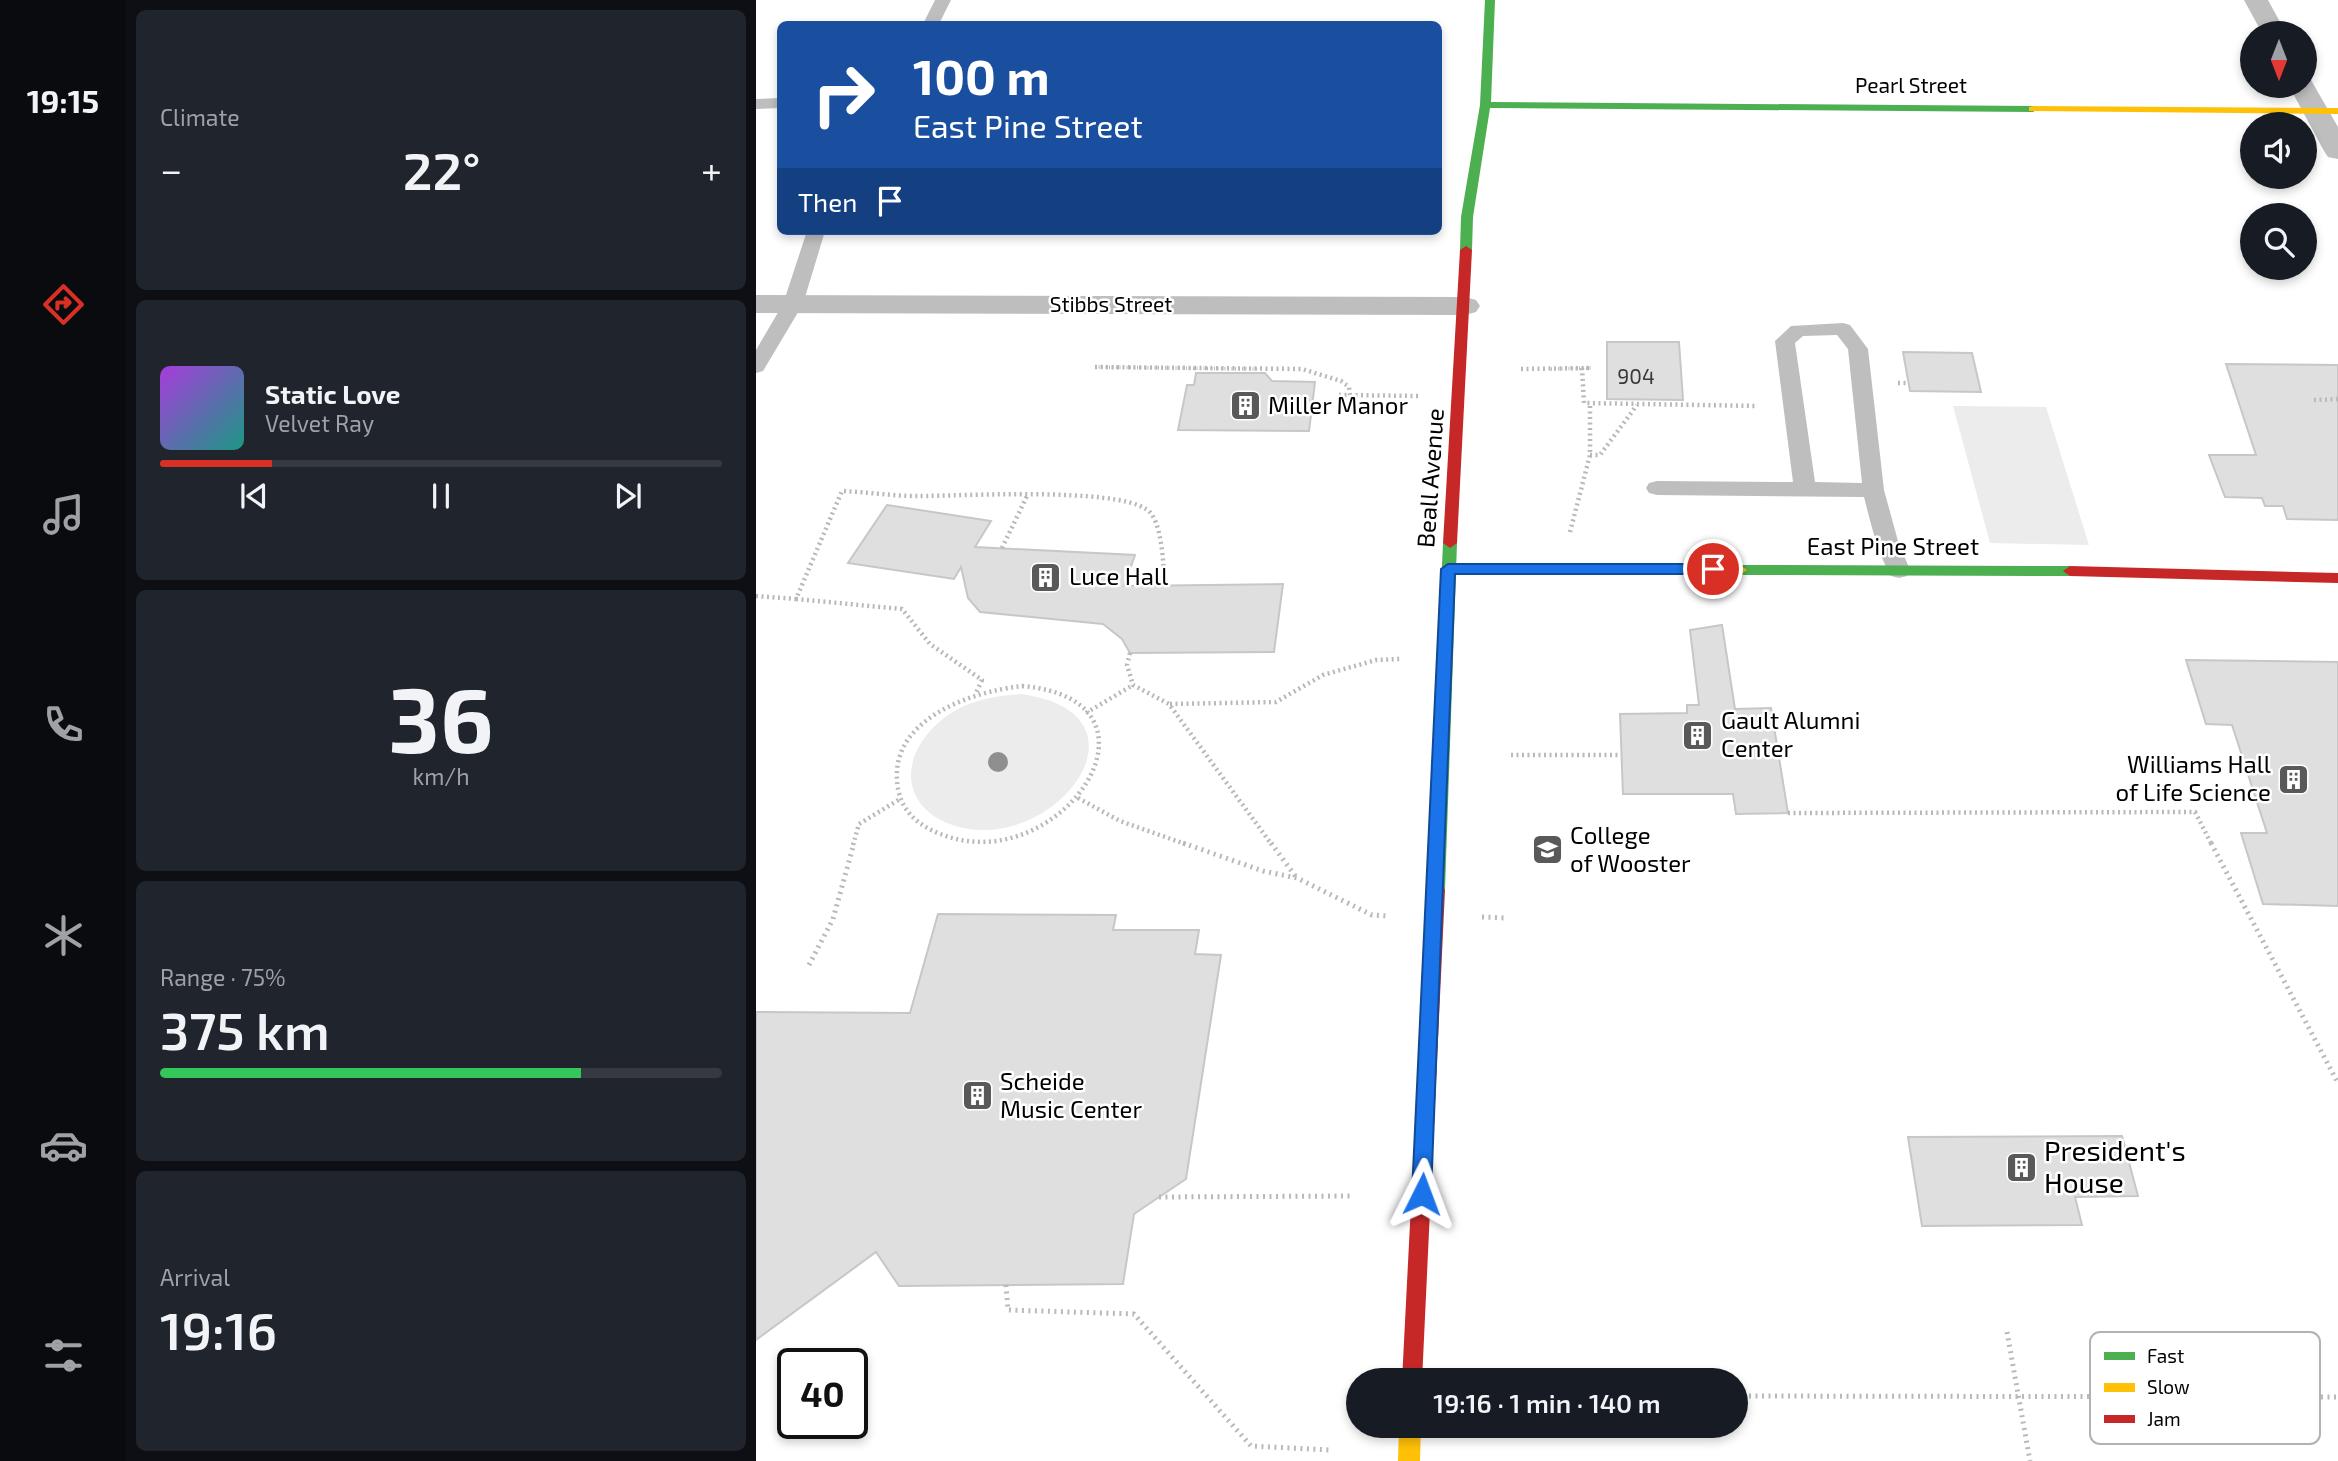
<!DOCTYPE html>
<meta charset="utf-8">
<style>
body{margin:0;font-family:"Exo 2",sans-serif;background:#20242c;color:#f1f3f6;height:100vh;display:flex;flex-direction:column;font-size:26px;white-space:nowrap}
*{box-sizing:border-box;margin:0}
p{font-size:23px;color:#9ea1a6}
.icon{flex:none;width:38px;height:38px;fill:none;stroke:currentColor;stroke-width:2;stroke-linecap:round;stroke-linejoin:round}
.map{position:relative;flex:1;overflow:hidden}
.sheet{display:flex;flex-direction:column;gap:10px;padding:10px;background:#0d0f14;width:630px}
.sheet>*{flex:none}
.top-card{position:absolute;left:21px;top:21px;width:665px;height:214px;border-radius:10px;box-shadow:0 4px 10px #0003;background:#1a4fa0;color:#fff;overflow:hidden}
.needle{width:46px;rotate:180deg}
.fabs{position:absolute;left:1484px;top:21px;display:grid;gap:14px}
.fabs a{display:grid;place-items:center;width:77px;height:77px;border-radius:50%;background:#171b24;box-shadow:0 4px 10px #0003;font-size:35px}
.speed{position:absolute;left:21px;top:1348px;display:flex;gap:14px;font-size:35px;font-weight:700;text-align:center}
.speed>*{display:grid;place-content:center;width:91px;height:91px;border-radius:50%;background:#171b24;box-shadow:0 4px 10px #0003;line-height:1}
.speed .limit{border:4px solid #111;border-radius:10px;background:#fff;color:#111}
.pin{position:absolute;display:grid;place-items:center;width:60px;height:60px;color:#fff;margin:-30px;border:4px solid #fff;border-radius:50%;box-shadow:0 2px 7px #0007}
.me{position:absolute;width:77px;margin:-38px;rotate:3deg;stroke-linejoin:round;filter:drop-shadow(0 0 5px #0008)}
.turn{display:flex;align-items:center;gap:24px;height:147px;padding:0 21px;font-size:32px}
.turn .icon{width:91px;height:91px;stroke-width:2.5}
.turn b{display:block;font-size:49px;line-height:60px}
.then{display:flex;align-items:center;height:66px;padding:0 21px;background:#0003;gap:14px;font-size:26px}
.big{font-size:52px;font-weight:600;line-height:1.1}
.sheet .widget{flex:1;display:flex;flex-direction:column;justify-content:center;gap:10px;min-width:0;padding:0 24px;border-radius:10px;background:#20242c}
.sheet .dial{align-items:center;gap:0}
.dial b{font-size:91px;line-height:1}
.song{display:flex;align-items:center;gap:21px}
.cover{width:84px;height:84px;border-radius:10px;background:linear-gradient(135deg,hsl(280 70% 55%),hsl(170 70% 35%))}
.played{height:7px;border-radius:4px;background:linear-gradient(90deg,#d93025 20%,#363941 20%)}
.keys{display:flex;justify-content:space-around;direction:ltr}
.heat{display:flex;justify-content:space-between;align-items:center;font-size:38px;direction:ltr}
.charge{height:10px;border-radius:5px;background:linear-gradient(90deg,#34c759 75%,#363941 0)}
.trip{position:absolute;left:590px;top:1368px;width:402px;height:70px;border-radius:35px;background:#171b24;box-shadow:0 4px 10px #0003;font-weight:600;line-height:70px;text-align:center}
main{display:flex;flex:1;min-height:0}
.tabs{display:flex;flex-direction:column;width:126px;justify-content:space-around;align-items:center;background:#090b0e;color:#9ea1a6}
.tabs .icon{width:49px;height:49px}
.tabs .on{color:#d93025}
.tabs b{font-size:32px;color:#f1f3f6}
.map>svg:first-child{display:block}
.green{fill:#ececec}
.building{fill:#dfdfdf;stroke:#c7c7c7;stroke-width:2}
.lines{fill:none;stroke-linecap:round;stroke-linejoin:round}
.path-far2{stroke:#b9b9b9;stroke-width:3.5;stroke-dasharray:1 2.5;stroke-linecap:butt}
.path-far1{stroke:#b9b9b9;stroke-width:4.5;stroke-dasharray:2 3.5;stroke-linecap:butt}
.path{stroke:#b9b9b9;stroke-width:5;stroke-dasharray:2 4.5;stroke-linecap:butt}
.lane{fill:#bebebe;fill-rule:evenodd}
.street{fill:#bebebe;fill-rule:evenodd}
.fast{fill:#4caf50;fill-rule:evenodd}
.slow{fill:#ffc107;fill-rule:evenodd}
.jam{fill:#c62828;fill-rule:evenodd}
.tree{fill:#8f8f8f}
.route{fill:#1a73e8;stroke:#114b97;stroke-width:2}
.labels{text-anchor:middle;stroke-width:5;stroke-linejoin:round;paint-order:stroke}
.far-street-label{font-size:21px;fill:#000;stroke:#fff}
.number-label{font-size:21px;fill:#383838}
.poi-label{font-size:24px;fill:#000;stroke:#fff;text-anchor:start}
.street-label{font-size:24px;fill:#000;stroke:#fff}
.near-poi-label{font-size:28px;fill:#000;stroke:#fff;text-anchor:start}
.key{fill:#fff;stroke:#b2b2b2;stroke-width:2}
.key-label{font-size:19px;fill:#000}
</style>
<main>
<nav class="tabs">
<b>19:15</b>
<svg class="icon on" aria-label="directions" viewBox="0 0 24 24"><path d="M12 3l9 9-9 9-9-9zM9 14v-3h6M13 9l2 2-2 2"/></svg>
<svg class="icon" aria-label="music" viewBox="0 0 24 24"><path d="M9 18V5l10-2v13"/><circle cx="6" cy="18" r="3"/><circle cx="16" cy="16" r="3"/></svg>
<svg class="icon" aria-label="phone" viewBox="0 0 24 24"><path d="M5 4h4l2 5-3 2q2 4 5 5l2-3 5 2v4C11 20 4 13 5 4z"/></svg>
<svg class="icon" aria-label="climate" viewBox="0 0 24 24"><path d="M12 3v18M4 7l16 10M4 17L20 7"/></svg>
<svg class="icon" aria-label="car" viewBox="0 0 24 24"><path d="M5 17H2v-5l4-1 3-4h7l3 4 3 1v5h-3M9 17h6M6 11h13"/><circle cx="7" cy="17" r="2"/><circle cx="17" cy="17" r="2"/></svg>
<svg class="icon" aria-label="filters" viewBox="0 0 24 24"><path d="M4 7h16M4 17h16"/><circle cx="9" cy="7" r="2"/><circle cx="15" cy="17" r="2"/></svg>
</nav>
<section class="sheet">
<div class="widget"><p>Climate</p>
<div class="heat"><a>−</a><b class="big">22°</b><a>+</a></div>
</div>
<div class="widget">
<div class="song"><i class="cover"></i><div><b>Static Love</b><p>Velvet Ray</p></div></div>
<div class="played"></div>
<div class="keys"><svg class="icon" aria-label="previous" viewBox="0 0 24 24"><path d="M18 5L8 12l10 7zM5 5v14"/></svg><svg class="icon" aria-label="pause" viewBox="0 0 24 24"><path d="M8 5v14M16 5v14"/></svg><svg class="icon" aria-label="next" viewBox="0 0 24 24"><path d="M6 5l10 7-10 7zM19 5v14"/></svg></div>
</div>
<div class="widget dial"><b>36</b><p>km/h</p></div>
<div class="widget"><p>Range · 75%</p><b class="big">375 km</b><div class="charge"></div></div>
<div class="widget"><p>Arrival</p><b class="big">19:16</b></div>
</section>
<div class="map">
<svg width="1582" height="1461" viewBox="0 0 1582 1461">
<rect width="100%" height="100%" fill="#fff"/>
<path class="green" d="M 1197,406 L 1290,407 L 1333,545 L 1234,543 Z
M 265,694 C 404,713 302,852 203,827 C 147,812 140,761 182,723 C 205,702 235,696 265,694 Z"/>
<path class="building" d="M 851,342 L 923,342 L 927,400 L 851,399 Z
M 1147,352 L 1216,353 L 1225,392 L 1154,391 Z
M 1470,364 L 1582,365 L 1582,520 L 1531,519 L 1527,506 L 1509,506 L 1506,498 L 1469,497 L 1453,455 L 1500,455 Z
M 440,373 L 509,373 L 516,381 L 559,382 L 553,431 L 422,430 L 431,385 L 438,385 Z
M 131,505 L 235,521 L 219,547 L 379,555 L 368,586 L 527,584 L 518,652 L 374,653 L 366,639 L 347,624 L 224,612 L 212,598 L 205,567 L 198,579 L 92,563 Z
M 966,625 L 979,709 L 1015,708 L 1032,813 L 980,814 L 977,794 L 867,794 L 864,714 L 931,713 L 931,705 L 943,705 L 934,630 Z
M 1430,660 L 1582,662 L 1582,906 L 1507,904 L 1485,833 L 1511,833 L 1476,725 L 1450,724 Z
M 182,914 L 360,915 L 357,930 L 443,930 L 439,954 L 465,955 L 430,1179 L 378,1214 L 367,1284 L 143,1286 L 120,1252 L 0,1340 L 0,1012 L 154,1013 Z
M 1366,1136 L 1382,1196 L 1319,1197 L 1326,1225 L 1166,1226 L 1152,1137 Z"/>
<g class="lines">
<path class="path-far2" d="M 339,367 L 501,369
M 795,369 L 835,368"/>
<path class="path-far1" d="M 339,367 L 546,369 L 585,381 L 593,387 L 594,395
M 826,368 L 828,403 L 1002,406
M 765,369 L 835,368
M 1142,383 L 1153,383
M 583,395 L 663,396
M 1558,400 L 1582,399
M 834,455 L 844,455 L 881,405
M 814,532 L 834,455 L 834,403
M 246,548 L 271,496
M 0,596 L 40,599 L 86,491 C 111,492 136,496 161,496 C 208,496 356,487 390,509 C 407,519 407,567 409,585
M 40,599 L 146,609 L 174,644 L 226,680 L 220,693
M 374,653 L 371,665 L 377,685 L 413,704 L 516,845
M 266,686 C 428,700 302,884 182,833 C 164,826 148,813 143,793 C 126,722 212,692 266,686 Z
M 414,704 L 520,702 L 567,675 L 620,660 L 644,659
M 330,713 L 377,685
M 755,755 L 865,755
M 322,798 L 364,821 L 432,845
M 1032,813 L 1439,812 L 1456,845
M 97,845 L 103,824 L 144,799"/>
<path class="path" d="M 427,843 L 507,871 L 541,878 L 616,915 L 633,916
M 515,843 L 540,877
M 1455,843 L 1582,1083
M 726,917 L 750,918
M 53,965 L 77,919 L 98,843
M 403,1197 L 597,1196
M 250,1285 L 252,1310 L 378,1314 L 495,1446 L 574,1450
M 1251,1332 L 1274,1461
M 980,1396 L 1582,1397"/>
<path class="lane" d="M 179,0 L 195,0 L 183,24 L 167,24 Z
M 24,98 L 24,108 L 0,109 L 0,99 Z
M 51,231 L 69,231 L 47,304 L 7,371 L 0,373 L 0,350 L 27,304 Z
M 1087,323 L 1094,325 L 1112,349 L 1128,490 L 1142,541 L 1154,570 L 1151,576 L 1143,578 L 1135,576 C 1121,552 1115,524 1108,497 L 901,495 L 893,493 L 890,488 L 893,483 L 901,481 L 1037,482 L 1019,341 L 1035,326 ZM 1081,335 L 1092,349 L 1106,483 L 1059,482 L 1039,343 L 1047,336 Z"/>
<path class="street" d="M 1488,0 L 1512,0 L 1530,33 L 1506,33 Z
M 1549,79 L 1555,80 L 1582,127 L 1582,159 L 1572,157 L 1568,151 L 1533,86 L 1549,86 Z
M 0,295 L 709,297 L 720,300 L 724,306 L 720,312 L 709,315 L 0,313 Z"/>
<path class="fast" d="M 729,0 L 739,0 L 735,102 L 1277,106 L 1282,109 L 1277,112 L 734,108 L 717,217 L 716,250 L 710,254 L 704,250 L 705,217 L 724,105 Z
M 694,538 L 701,543 L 689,890 L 686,895 L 680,897 L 674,895 L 671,890 L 687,543 Z
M 984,565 L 1314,566 L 1321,571 L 1314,576 L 984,575 L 977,570 Z"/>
<path class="slow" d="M 1277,106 L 1582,108 L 1582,114 L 1273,111 L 1273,107 Z
M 692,564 L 984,565 L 991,570 L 984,575 L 692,574 L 685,569 Z
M 643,1426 L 665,1426 L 664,1461 L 642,1461 Z"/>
<path class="jam" d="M 710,246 L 716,250 L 701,543 L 694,548 L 687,543 L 704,250 Z
M 1314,566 L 1582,573 L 1582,583 L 1314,576 L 1307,571 Z
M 680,883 L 686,885 L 689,890 L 666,1381 L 646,1381 L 671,890 L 674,885 Z"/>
</g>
<circle class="tree" cx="242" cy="762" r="10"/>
<path class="route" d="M 692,564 L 957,564 L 965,569 L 957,574 L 699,574 L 675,1194 L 672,1200 L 666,1203 L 659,1200 L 656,1194 L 685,569 Z"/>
<defs>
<symbol id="building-square" viewBox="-11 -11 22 22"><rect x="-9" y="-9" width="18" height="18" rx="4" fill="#595959" stroke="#fff"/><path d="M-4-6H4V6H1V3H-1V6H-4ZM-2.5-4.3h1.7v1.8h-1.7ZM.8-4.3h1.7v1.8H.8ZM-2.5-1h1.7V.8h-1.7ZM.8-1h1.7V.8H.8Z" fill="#fff"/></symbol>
<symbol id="university-square" viewBox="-11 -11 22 22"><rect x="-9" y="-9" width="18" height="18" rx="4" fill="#595959" stroke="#fff"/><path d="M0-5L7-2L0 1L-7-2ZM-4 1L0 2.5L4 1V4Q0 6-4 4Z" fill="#fff"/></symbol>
</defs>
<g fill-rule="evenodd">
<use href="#building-square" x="472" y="388" width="35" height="35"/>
<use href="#building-square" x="272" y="560" width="35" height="35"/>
<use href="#building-square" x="924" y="718" width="35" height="35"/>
<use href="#building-square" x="1520" y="762" width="35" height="35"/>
<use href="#university-square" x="774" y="832" width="35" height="35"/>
<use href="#building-square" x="204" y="1078" width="35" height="35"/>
<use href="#building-square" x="1248" y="1150" width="35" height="35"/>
</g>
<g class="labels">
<g class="far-street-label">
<text x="1155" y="93">Pearl Street</text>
<text x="355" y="312">Stibbs Street</text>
</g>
<g class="number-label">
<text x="880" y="384">904</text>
</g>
<g class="poi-label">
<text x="512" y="414">Miller Manor</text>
<text x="313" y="585">Luce Hall</text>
<text x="965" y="729">Gault Alumni<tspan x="965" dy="28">Center</tspan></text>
<text x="1515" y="773" text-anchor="end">Williams Hall<tspan x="1515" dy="28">of Life Science</tspan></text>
<text x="814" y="844">College<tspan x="814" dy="28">of Wooster</tspan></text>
<text x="244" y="1090">Scheide<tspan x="244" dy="28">Music Center</tspan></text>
</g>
<g class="street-label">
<text transform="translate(675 478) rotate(-86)" y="8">Beall Avenue</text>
<text x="1137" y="555">East Pine Street</text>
</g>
<g class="near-poi-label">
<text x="1288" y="1161">President's<tspan x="1288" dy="32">House</tspan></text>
</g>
</g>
<rect x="1334" y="1332" width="230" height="112" rx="10" class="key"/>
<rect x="1348" y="1352" width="31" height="8" fill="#4caf50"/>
<rect x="1348" y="1383" width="31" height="9" fill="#ffc107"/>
<rect x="1348" y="1415" width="31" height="8" fill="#c62828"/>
<g class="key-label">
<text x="1391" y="1363">Fast</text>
<text x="1391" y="1394">Slow</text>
<text x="1391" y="1426">Jam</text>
</g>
</svg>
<div class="fabs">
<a><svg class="needle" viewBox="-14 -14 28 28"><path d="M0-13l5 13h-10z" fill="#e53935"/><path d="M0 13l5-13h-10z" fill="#9ea1a6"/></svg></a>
<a><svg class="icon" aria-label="sound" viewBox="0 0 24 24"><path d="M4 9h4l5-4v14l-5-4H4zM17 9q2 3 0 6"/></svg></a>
<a><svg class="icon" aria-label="search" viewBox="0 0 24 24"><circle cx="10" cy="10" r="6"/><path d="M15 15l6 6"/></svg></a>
</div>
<div class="speed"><div class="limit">40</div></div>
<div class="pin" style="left:957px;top:569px;background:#d93025"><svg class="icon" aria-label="arrive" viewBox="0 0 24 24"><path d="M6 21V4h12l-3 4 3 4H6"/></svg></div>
<svg class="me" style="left:666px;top:1194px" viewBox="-20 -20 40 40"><path d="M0-17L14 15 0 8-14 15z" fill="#1a73e8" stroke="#fff" stroke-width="4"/></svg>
<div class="trip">19:16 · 1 min · 140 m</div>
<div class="top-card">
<div class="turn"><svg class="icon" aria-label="right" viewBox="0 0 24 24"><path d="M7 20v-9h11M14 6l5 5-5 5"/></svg><div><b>100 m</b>East Pine Street</div></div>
<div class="then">Then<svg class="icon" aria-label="arrive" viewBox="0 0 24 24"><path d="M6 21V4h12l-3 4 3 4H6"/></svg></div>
</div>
</div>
</main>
